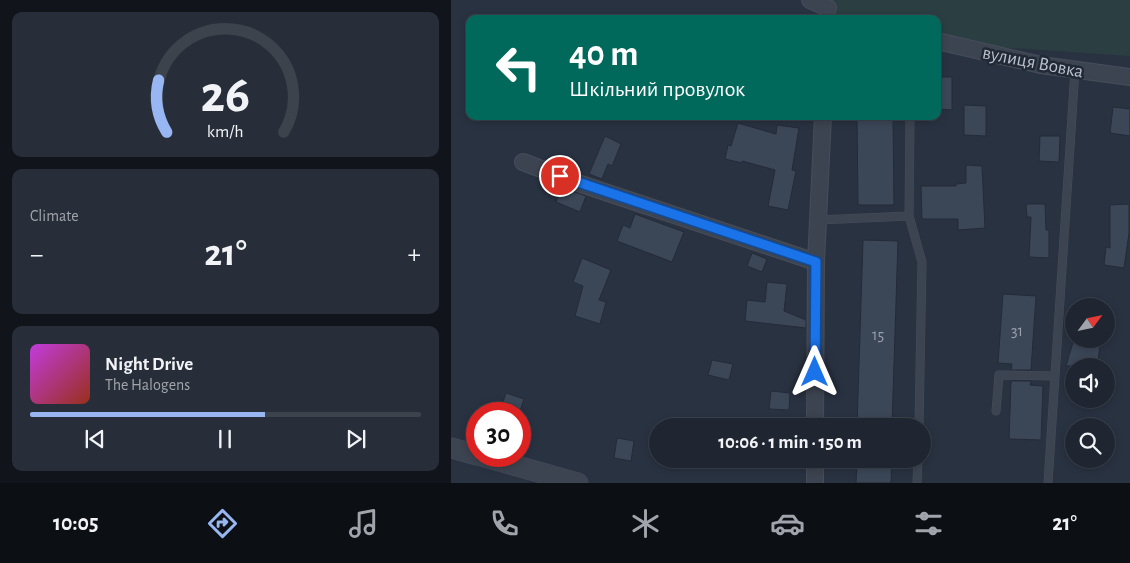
<!DOCTYPE html>
<meta charset="utf-8">
<style>
body{margin:0;font-family:"Alegreya Sans",sans-serif;background:#272e39;color:#f1f3f6;height:100vh;display:flex;flex-direction:column;font-size:19px;white-space:nowrap}
*{box-sizing:border-box;margin:0}
p{font-size:16px;color:#a1a5ab}
.icon{flex:none;width:28px;height:28px;fill:none;stroke:currentColor;stroke-width:2;stroke-linecap:round;stroke-linejoin:round}
.map{position:relative;flex:1;overflow:hidden}
.sheet{display:flex;flex-direction:column;gap:12px;padding:12px;background:#11151b;width:451px}
.sheet>*{flex:none}
.hud{position:absolute;left:15px;top:15px;width:475px;height:105px;border-radius:10px;box-shadow:0 2px 8px #0003,0 0 0 1px #3c434d;background:#00695c;color:#fff;overflow:hidden}
.needle{width:32px;rotate:57deg}
.tools{position:absolute;left:614px;top:298px;display:grid;gap:10px}
.tools a{display:grid;place-items:center;width:50px;height:50px;border-radius:50%;background:#1f2631;box-shadow:0 2px 8px #0003,0 0 0 1px #3c434d;font-size:25px}
.speed{position:absolute;left:15px;top:402px;display:flex;gap:10px;font-size:25px;font-weight:700;text-align:center}
.speed>*{display:grid;place-content:center;width:65px;height:65px;border-radius:50%;background:#1f2631;box-shadow:0 2px 8px #0003,0 0 0 1px #3c434d;line-height:1}
.speed .limit{border:8px solid #d22;background:#fff;color:#111}
.pin{position:absolute;display:grid;place-items:center;width:42px;height:42px;color:#fff;margin:-21px;border:2px solid #fff;border-radius:50%;box-shadow:0 1px 5px #0007}
.me{position:absolute;width:55px;margin:-28px;rotate:0deg;stroke-linejoin:round;filter:drop-shadow(0 0 4px #0008)}
.turn{display:flex;align-items:center;gap:18px;height:105px;padding:0 20px;font-size:22px}
.turn .icon{width:65px;height:65px;stroke-width:2.5}
.turn b{display:block;font-size:35px;line-height:42px}
.big{font-size:38px;font-weight:600;line-height:1.1}
.sheet .widget{flex:1;display:flex;flex-direction:column;justify-content:center;gap:8px;min-width:0;padding:0 18px;border-radius:10px;background:#272e39}
.sheet .dial{align-items:center;gap:0}
.dial svg{height:130px;overflow:visible;fill:none;stroke:#3c434d;stroke-width:7;stroke-linecap:round;text-anchor:middle}
.dial text{fill:#f1f3f6;stroke:none}
.song{display:flex;align-items:center;gap:15px}
.cover{width:60px;height:60px;border-radius:8px;background:linear-gradient(135deg,hsl(290 70% 55%),hsl(10 70% 35%))}
.played{height:5px;border-radius:2px;background:linear-gradient(90deg,#98b7f2 60%,#3c434d 60%)}
.keys{display:flex;justify-content:space-around;direction:ltr}
.heat{display:flex;justify-content:space-between;align-items:center;font-size:28px;direction:ltr}
.trip{position:absolute;left:198px;top:418px;width:282px;height:50px;border-radius:25px;background:#1f2631;box-shadow:0 2px 8px #0003,0 0 0 1px #3c434d;font-weight:600;line-height:50px;text-align:center}
.dock{display:flex;height:80px;justify-content:space-around;align-items:center;background:#0c0f14;color:#a1a5ab}
.dock .icon{width:35px;height:35px}
.dock .on{color:#98b7f2}
.dock b{font-size:22px;color:#f1f3f6}
main{display:flex;flex:1;min-height:0}
.map>svg:first-child{display:block}
.green{fill:#2b3e42}
.building{fill:#3b4657;stroke:#242b38}
.lines{fill:none;stroke-linecap:round;stroke-linejoin:round}
.service-casing{stroke:#474d5a;stroke-width:9}
.minor-casing{stroke:#474d5a;stroke-width:18}
.tertiary-casing{stroke:#474d5a;stroke-width:21}
.service{stroke:#3d4451;stroke-width:8}
.minor{stroke:#3d4451;stroke-width:16}
.tertiary{stroke:#3d4451;stroke-width:20}
.route-casing{stroke:#114b97;stroke-width:12}
.route{stroke:#1a73e8;stroke-width:9}
.labels{text-anchor:middle;stroke-width:5;stroke-linejoin:round;paint-order:stroke}
.number-label{font-size:16px;fill:#98a0ac}
.street-label{font-size:19px;fill:#bac0cb;stroke:#212936}
</style>
<main>
<section class="sheet">
<div class="widget dial"><svg viewBox="0 0 100 80">
<path d="M14 69A42 42 0 1 1 86 69"/>
<path d="M14 69A42 42 0 0 1 9 37" stroke="#98b7f2"/>
<text x="50" y="56" font-size="32" font-weight="700">26</text>
<text x="50" y="72" font-size="11">km/h</text>
</svg></div>
<div class="widget"><p>Climate</p>
<div class="heat"><a>−</a><b class="big">21°</b><a>+</a></div>
</div>
<div class="widget">
<div class="song"><i class="cover"></i><div><b>Night Drive</b><p>The Halogens</p></div></div>
<div class="played"></div>
<div class="keys"><svg class="icon" aria-label="previous" viewBox="0 0 24 24"><path d="M18 5L8 12l10 7zM5 5v14"/></svg><svg class="icon" aria-label="pause" viewBox="0 0 24 24"><path d="M8 5v14M16 5v14"/></svg><svg class="icon" aria-label="next" viewBox="0 0 24 24"><path d="M6 5l10 7-10 7zM19 5v14"/></svg></div>
</div>
</section>
<div class="map">
<svg width="679" height="483" viewBox="0 0 679 483">
<rect width="100%" height="100%" fill="#293241"/>
<path class="green" d="M 353,0 L 679,0 L 679,56 L 486,43 L 486,19 L 384,19 L 377,8 Z"/>
<path class="building" d="M 486,77 L 501,77 L 501,110 L 486,109 Z
M 513,105 L 535,106 L 535,136 L 513,135 Z
M 662,107 L 679,109 L 679,136 L 659,133 Z
M 406,116 L 442,116 L 443,205 L 407,205 Z
M 287,123 L 325,134 L 326,125 L 348,128 L 341,170 L 345,171 L 337,210 L 317,206 L 324,170 L 291,161 L 291,163 L 274,159 L 277,145 L 280,146 Z
M 154,136 L 170,144 L 161,166 L 157,164 L 151,179 L 138,174 Z
M 589,136 L 609,136 L 608,162 L 588,161 Z
M 515,165 L 531,166 L 534,228 L 507,230 L 507,219 L 471,219 L 470,186 L 505,186 L 505,184 L 515,183 Z
M 110,187 L 135,196 L 129,212 L 105,202 Z
M 575,204 L 594,204 L 595,230 L 598,230 L 598,258 L 578,257 L 580,217 L 576,217 Z
M 678,204 L 678,233 L 673,268 L 653,265 L 655,247 L 659,248 L 659,205 Z
M 184,214 L 233,232 L 221,262 L 166,241 L 172,225 L 179,228 Z
M 412,240 L 447,241 L 441,426 L 406,426 Z
M 301,253 L 316,259 L 311,272 L 296,266 Z
M 131,258 L 160,270 L 148,300 L 155,302 L 149,324 L 124,316 L 132,286 L 122,282 Z
M 316,282 L 336,284 L 333,311 L 355,320 L 355,328 L 294,321 L 296,300 L 314,302 Z
M 552,294 L 585,296 L 580,370 L 560,370 L 561,364 L 547,363 Z
M 623,339 L 650,339 L 646,366 L 615,366 Z
M 261,360 L 282,364 L 278,380 L 257,375 Z
M 560,381 L 580,381 L 579,385 L 592,386 L 590,440 L 558,439 Z
M 320,391 L 339,393 L 338,410 L 318,409 Z
M 55,393 L 73,399 L 68,414 L 48,414 Z
M 166,438 L 183,441 L 180,461 L 163,458 Z
M 406,459 L 441,459 L 440,483 L 405,483 Z"/>
<g class="lines">
<defs>
<path id="service" d="M 458,216 L 471,262 L 468,426
M 367,220 L 458,216 L 459,116
M 545,411 L 548,375 L 604,376
M 466,483 L 467,459
M 597,483 L 624,70"/>
<path id="minor" d="M 359,0 L 377,8
M 486,41 L 590,65 L 679,77
M 72,162 L 127,183 L 365,262
M 364,426 L 365,262 L 372,116
M 364,483 L 364,459"/>
<path id="tertiary" d="M 0,448 L 26,455
M 30,456 L 127,483"/>
</defs>
<use href="#service" class="service-casing"/>
<use href="#minor" class="minor-casing"/>
<use href="#tertiary" class="tertiary-casing"/>
<use href="#service" class="service"/>
<use href="#minor" class="minor"/>
<use href="#tertiary" class="tertiary"/>
</g>
<g class="lines">
<defs>
<path id="route" d="M 109,176 L 365,262 L 364,372"/>
</defs>
<use href="#route" class="route-casing"/>
<use href="#route" class="route"/>
</g>
<g class="labels">
<g class="number-label">
<text x="566" y="336">31</text>
<text x="427" y="340">15</text>
</g>
<g class="street-label">
<text transform="translate(582 61) rotate(11)" y="7">вулиця Вовка</text>
</g>
</g>
</svg>
<div class="tools">
<a><svg class="needle" viewBox="-14 -14 28 28"><path d="M0-13l5 13h-10z" fill="#e53935"/><path d="M0 13l5-13h-10z" fill="#a1a5ab"/></svg></a>
<a><svg class="icon" aria-label="sound" viewBox="0 0 24 24"><path d="M4 9h4l5-4v14l-5-4H4zM17 9q2 3 0 6"/></svg></a>
<a><svg class="icon" aria-label="search" viewBox="0 0 24 24"><circle cx="10" cy="10" r="6"/><path d="M15 15l6 6"/></svg></a>
</div>
<div class="speed"><div class="limit">30</div></div>
<div class="pin" style="left:109px;top:176px;background:#d93025"><svg class="icon" aria-label="arrive" viewBox="0 0 24 24"><path d="M6 21V4h12l-3 4 3 4H6"/></svg></div>
<svg class="me" style="left:364px;top:372px" viewBox="-20 -20 40 40"><path d="M0-17L14 15 0 8-14 15z" fill="#1a73e8" stroke="#fff" stroke-width="4"/></svg>
<div class="trip">10:06 · 1 min · 150 m</div>
<div class="hud">
<div class="turn"><svg class="icon" aria-label="left" viewBox="0 0 24 24"><path d="M17 20v-9H6M10 6l-5 5 5 5"/></svg><div><b>40 m</b>Шкільний провулок</div></div>
</div>
</div>
</main>
<nav class="dock">
<b>10:05</b>
<svg class="icon on" aria-label="directions" viewBox="0 0 24 24"><path d="M12 3l9 9-9 9-9-9zM9 14v-3h6M13 9l2 2-2 2"/></svg>
<svg class="icon" aria-label="music" viewBox="0 0 24 24"><path d="M9 18V5l10-2v13"/><circle cx="6" cy="18" r="3"/><circle cx="16" cy="16" r="3"/></svg>
<svg class="icon" aria-label="phone" viewBox="0 0 24 24"><path d="M5 4h4l2 5-3 2q2 4 5 5l2-3 5 2v4C11 20 4 13 5 4z"/></svg>
<svg class="icon" aria-label="climate" viewBox="0 0 24 24"><path d="M12 3v18M4 7l16 10M4 17L20 7"/></svg>
<svg class="icon" aria-label="car" viewBox="0 0 24 24"><path d="M5 17H2v-5l4-1 3-4h7l3 4 3 1v5h-3M9 17h6M6 11h13"/><circle cx="7" cy="17" r="2"/><circle cx="17" cy="17" r="2"/></svg>
<svg class="icon" aria-label="filters" viewBox="0 0 24 24"><path d="M4 7h16M4 17h16"/><circle cx="9" cy="7" r="2"/><circle cx="15" cy="17" r="2"/></svg>
<b>21°</b>
</nav>
